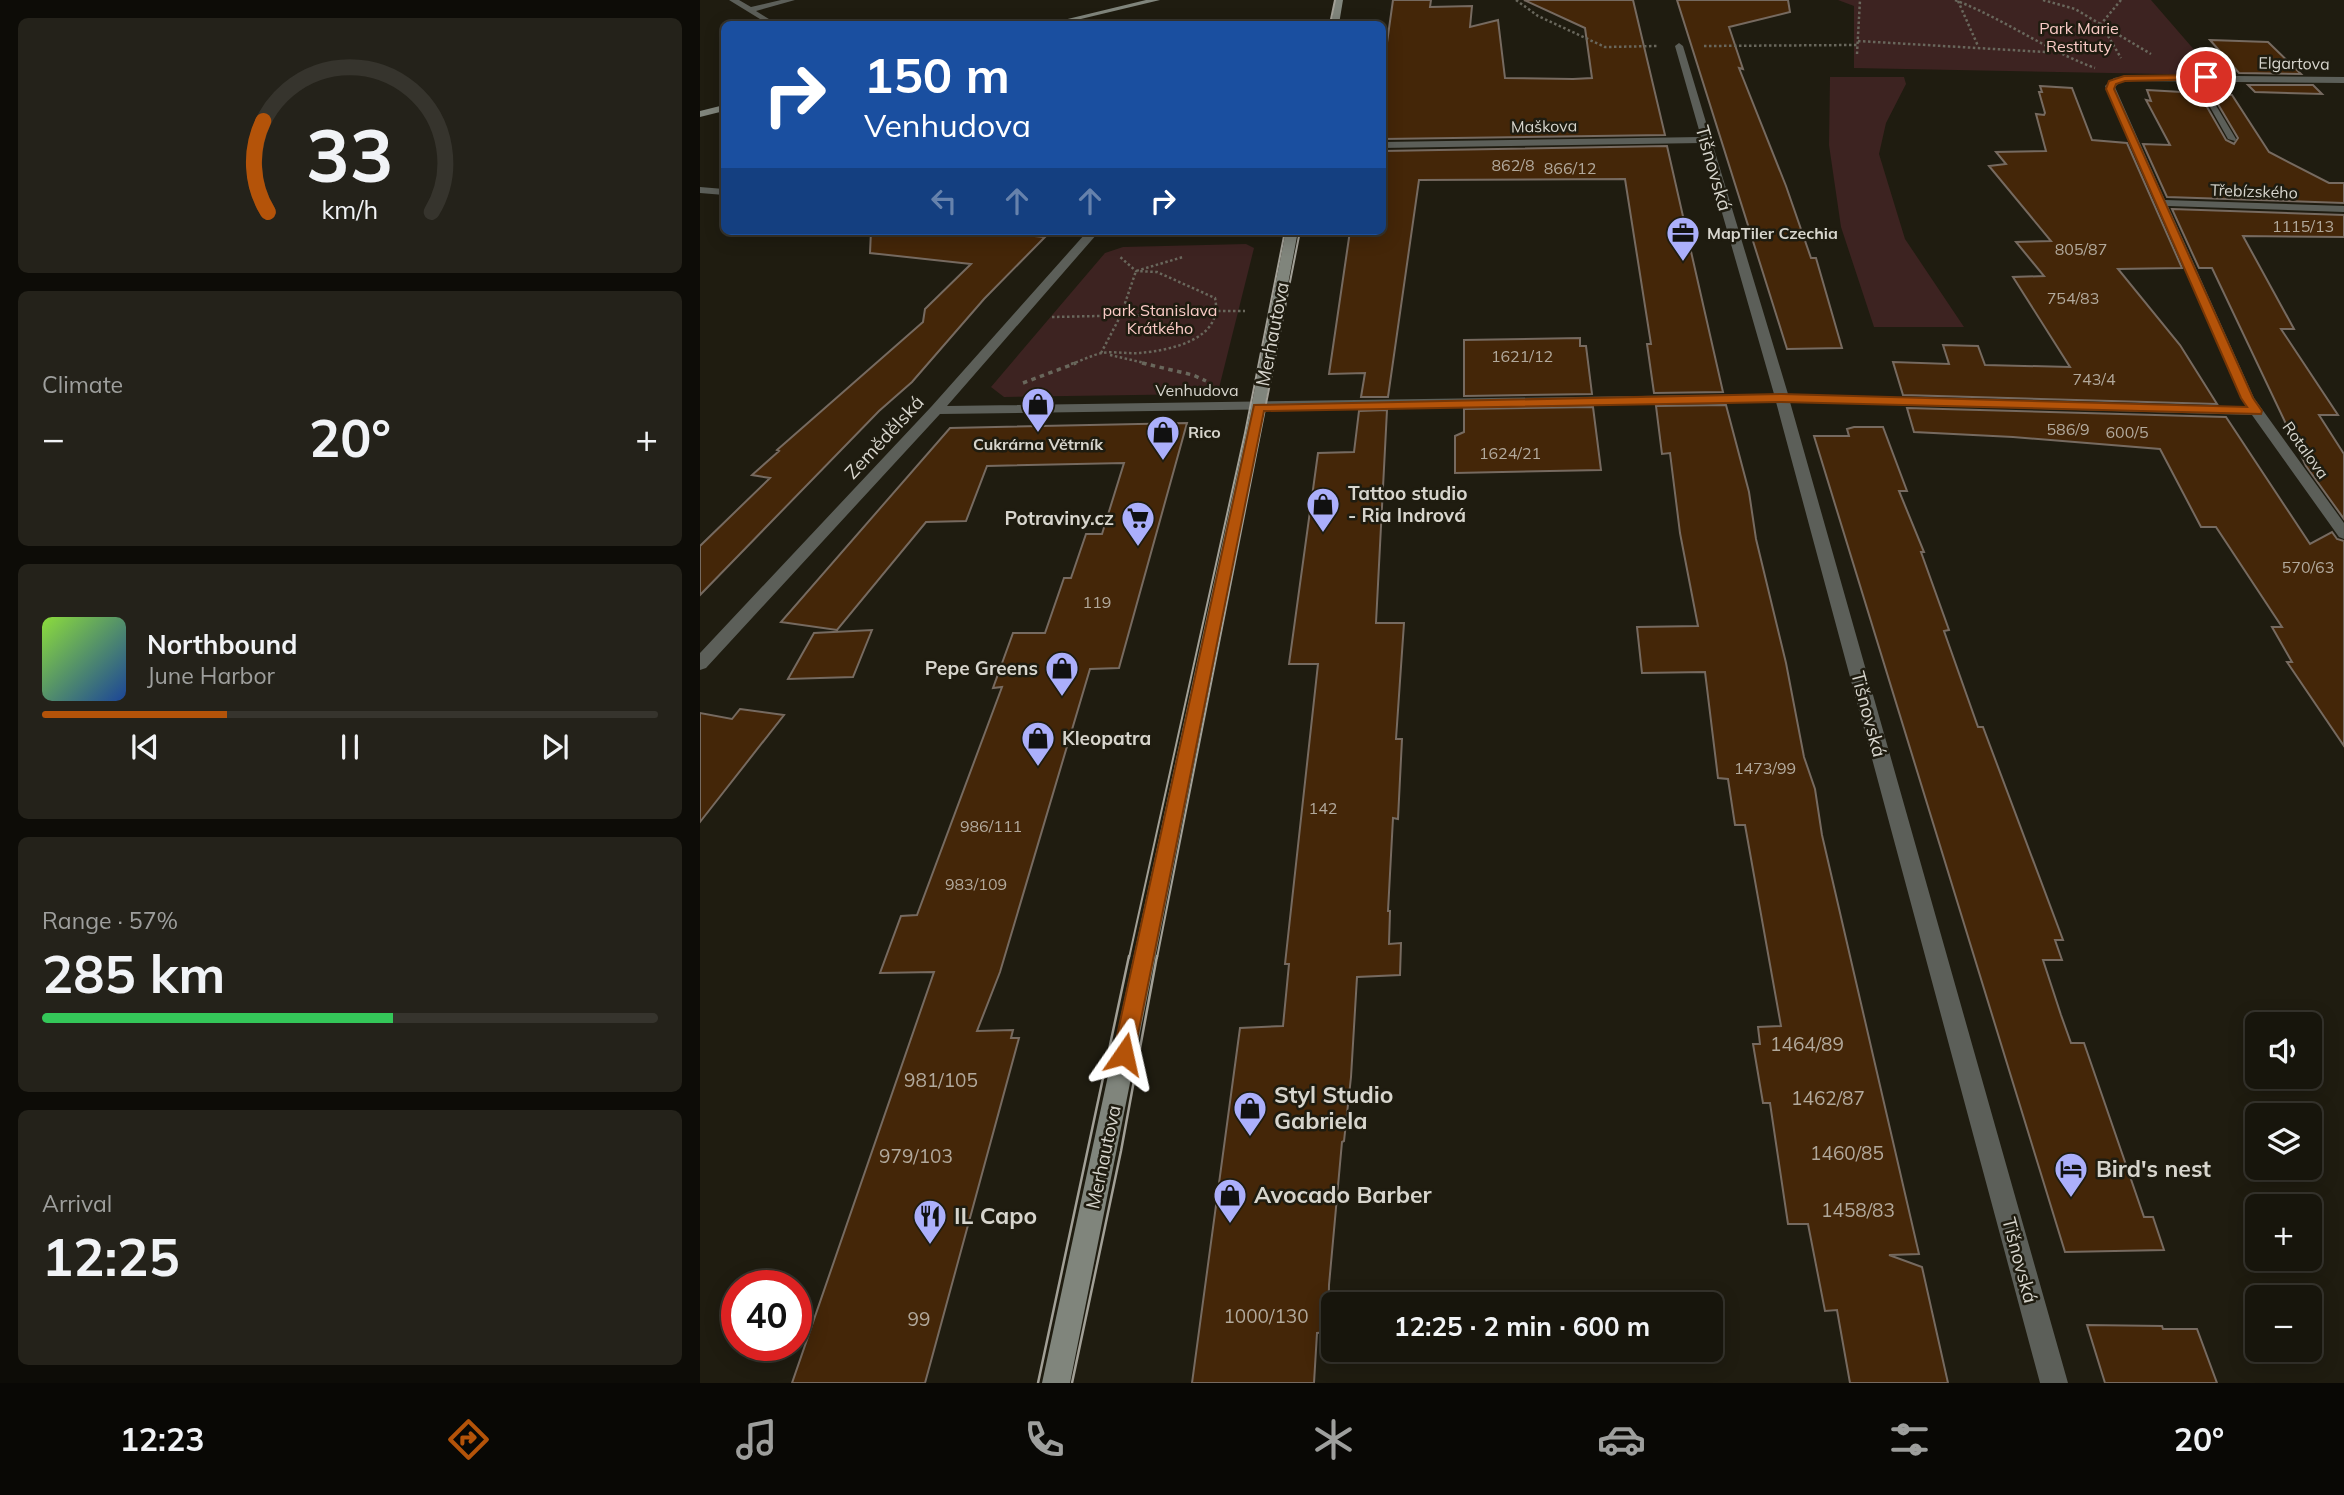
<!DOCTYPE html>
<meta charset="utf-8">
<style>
body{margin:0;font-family:Mulish,sans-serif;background:#24221a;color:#f1f3f6;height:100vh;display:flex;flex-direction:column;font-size:26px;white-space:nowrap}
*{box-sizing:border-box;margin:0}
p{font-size:23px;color:#9e9f9d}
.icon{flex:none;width:38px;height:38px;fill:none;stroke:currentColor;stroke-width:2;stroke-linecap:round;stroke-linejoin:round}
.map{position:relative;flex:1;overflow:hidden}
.details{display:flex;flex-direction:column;gap:18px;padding:18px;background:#0d0c07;width:700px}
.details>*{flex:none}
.guide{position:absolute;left:21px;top:21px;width:665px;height:214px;border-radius:10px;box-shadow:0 4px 18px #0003,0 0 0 2px #36342d;background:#1a4fa0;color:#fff;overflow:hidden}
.fabs{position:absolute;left:1545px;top:1012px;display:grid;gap:14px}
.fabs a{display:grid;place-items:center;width:77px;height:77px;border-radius:10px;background:#17150c;box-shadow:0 4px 18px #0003,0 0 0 2px #36342d;font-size:35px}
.speed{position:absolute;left:21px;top:1270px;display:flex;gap:14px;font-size:35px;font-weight:700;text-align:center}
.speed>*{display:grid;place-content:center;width:91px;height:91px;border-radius:50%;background:#17150c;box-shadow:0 4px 18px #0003,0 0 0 2px #36342d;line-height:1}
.speed .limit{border:10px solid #d22;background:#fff;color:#111}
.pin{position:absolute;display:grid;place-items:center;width:60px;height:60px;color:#fff;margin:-30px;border:4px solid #fff;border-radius:50%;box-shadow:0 2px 7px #0007}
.me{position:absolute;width:77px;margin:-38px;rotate:11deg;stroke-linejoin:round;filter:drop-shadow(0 0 5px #0008)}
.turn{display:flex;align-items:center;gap:24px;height:147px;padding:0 28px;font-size:32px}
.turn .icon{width:91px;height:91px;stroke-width:2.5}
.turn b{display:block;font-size:49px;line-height:60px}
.lanes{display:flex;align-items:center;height:66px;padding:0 28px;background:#0003;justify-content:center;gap:35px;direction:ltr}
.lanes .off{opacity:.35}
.big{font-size:52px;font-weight:700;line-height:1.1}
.details .tile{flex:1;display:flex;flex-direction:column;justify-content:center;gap:10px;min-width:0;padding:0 24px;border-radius:10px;background:#24221a}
.details .dial{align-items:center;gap:0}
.dial svg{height:182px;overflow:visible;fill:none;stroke:#36342d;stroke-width:7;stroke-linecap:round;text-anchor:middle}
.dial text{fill:#f1f3f6;stroke:none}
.song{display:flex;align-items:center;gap:21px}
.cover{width:84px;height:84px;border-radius:10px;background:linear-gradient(135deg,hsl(90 70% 55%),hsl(220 70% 35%))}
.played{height:7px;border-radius:4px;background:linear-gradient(90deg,#b45309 30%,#36342d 30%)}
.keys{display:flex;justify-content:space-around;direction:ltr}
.heat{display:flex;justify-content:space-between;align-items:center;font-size:38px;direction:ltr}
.charge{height:10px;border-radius:5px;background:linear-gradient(90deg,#34c759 57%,#36342d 0)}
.trip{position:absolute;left:621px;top:1292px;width:402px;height:70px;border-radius:10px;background:#17150c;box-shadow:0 4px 18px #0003,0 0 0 2px #36342d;font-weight:700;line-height:70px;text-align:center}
.dock{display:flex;height:112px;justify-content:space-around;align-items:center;background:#090805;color:#9e9f9d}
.dock .icon{width:49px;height:49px}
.dock .current{color:#b45309}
.dock b{font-size:32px;color:#f1f3f6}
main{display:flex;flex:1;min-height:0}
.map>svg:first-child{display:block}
.green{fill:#3d2321}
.building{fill:#442608;stroke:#766a60;stroke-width:2}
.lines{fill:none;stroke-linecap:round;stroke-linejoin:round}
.path-far1{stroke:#69675c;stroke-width:2.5;stroke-dasharray:2.5 2.5;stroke-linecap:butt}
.path{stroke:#69675c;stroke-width:3.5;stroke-dasharray:4.5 4.5;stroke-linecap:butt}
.lane{fill:#5c5f59;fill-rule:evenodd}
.street{fill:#5c5f59;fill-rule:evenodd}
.secondary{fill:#80857c;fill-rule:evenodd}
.tram-far1{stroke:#a2a097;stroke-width:2}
.tram{stroke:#a2a097;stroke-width:2.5}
.route{fill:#b45309;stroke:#753606;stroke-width:2}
.labels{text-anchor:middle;stroke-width:5;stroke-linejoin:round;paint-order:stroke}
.far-park-label{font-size:16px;fill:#facbc6;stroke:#1f1c10}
.far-street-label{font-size:16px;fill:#d7d5cd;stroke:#1f1c10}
.number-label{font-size:16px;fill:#b2a99c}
.far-poi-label{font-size:16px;font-weight:bold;fill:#d7d5cd;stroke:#1f1c10;text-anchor:start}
.street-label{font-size:19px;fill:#d7d5cd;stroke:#1f1c10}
.poi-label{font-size:19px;font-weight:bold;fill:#d7d5cd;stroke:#1f1c10;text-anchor:start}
.near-number-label{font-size:19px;fill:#b2a99c}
.near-poi-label{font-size:23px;font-weight:bold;fill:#d7d5cd;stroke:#1f1c10;text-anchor:start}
</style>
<main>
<section class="details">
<div class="tile dial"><svg viewBox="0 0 100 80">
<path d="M14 69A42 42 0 1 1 86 69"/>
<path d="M14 69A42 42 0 0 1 12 29" stroke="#b45309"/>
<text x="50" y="56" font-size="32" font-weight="700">33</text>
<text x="50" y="72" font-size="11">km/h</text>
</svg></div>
<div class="tile"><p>Climate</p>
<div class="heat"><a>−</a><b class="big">20°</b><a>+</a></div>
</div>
<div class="tile">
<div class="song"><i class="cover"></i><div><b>Northbound</b><p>June Harbor</p></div></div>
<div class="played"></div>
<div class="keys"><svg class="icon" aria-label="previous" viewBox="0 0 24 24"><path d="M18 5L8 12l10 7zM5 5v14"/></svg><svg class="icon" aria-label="pause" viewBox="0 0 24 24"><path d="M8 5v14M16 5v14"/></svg><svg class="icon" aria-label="next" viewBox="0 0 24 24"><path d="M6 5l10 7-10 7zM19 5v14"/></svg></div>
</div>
<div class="tile"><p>Range · 57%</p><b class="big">285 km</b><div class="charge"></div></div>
<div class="tile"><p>Arrival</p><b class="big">12:25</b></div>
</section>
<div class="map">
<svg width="1644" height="1383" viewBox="0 0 1644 1383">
<rect width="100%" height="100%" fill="#1f1c10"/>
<path class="green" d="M 1138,0 L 1451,0 L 1516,75 L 1154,68 L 1154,6 Z
M 1130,77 L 1204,77 L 1206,84 L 1186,123 L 1179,154 L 1205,239 L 1264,327 L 1174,327 L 1141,227 L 1129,145 Z
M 546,244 L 554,248 L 519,388 L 504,394 L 304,397 L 291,387 L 405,253 L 423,247 Z"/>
<path class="building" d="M 693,0 L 731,0 L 730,7 L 772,6 L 770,27 L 798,20 L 805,78 L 873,79 L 892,78 L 885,28 L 824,0 L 933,0 L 965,135 L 682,139 L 682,78 Z
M 977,0 L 1088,0 L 1090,12 L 1029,27 L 1043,69 L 1039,68 L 1086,186 L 1111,258 L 1116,258 L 1142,348 L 1087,349 Z
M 1510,40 L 1568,42 L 1601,74 L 1539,73 Z
M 1548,85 L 1613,85 L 1622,94 L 1555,92 Z
M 1340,86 L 1372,88 L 1392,140 L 1427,143 L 1482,268 L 1418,269 L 1480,345 L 1517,404 L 1203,395 L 1193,362 L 1249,364 L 1243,345 L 1278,346 L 1285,365 L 1370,367 L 1313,277 L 1344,276 L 1316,242 L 1351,241 L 1289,166 L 1306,164 L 1296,152 L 1346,151 L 1336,114 L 1344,115 L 1345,113 L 1339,92 L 1342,92 Z
M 1447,90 L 1499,93 L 1526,140 L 1534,144 L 1538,138 L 1512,94 L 1532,95 L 1569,152 L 1629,183 L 1644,183 L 1644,203 L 1467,197 L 1443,144 L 1470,145 L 1446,100 L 1451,101 Z
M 967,146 L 1023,392 L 954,393 L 947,344 L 951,344 L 925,179 L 719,180 L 688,397 L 661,397 L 665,373 L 629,374 L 650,231 L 682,231 L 682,151 Z
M 1472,209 L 1644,215 L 1644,237 L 1543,236 L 1594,329 L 1581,329 L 1638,415 L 1619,415 L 1644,454 L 1644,519 L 1606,466 L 1512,268 L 1499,268 Z
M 171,231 L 280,231 L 345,237 L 284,299 L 212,382 L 179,411 L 0,595 L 0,546 L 70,478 L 52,475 L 79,451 L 77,450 L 223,322 L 225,309 L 271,264 L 170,253 Z
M 880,338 L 880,346 L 886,346 L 892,394 L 764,396 L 764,340 Z
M 1026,405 L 1049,492 L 1056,539 L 1086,663 L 1104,757 L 1115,789 L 1122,835 L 1219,1254 L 1189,1255 L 1222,1267 L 1248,1383 L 1150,1383 L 1137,1310 L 1125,1311 L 1108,1224 L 1088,1224 L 1070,1103 L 1063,1103 L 1053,1044 L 1060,1044 L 1058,1027 L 1081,1026 L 1045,825 L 1035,825 L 1028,779 L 1018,778 L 1005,672 L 942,673 L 937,627 L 998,626 L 980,533 L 970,453 L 962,454 L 956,406 Z
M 893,407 L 901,470 L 755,473 L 755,436 L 764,432 L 764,409 Z
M 1207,408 L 1526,417 L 1610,544 L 1632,532 L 1637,539 L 1644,541 L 1644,746 L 1587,662 L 1592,662 L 1572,627 L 1582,627 L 1516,527 L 1501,527 L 1460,449 L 1313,437 L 1214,432 Z
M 687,410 L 676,623 L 704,623 L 696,739 L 702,739 L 698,819 L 693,818 L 688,911 L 690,911 L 689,944 L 701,943 L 700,975 L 657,977 L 651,1077 L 644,1141 L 642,1142 L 629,1285 L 628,1332 L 617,1333 L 614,1383 L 492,1383 L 540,1028 L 583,1026 L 589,964 L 585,964 L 618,664 L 589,664 L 618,453 L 654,452 L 659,411 Z
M 487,423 L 419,668 L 390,669 L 300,972 L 277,1031 L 313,1030 L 311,1038 L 319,1038 L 225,1383 L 92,1383 L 234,972 L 180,973 L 201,916 L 217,915 L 302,687 L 293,688 L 313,633 L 345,633 L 364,578 L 371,578 L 386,534 L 402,534 L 424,463 L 287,466 L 266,521 L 226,522 L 137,630 L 81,622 L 250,428 Z
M 1154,427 L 1183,427 L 1207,491 L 1199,491 L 1224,552 L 1221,552 L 1249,630 L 1244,631 L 1278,727 L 1283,727 L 1363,940 L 1355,940 L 1362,960 L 1343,960 L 1361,1015 L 1371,1043 L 1384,1043 L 1444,1217 L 1453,1217 L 1464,1250 L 1365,1252 L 1114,436 L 1149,436 L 1147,429 Z
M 172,630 L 153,677 L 88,679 L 114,633 Z
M 40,709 L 84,715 L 0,822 L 0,713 L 32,719 Z
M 1387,1325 L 1462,1326 L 1463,1329 L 1497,1329 L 1517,1383 L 1405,1383 Z"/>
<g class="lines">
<path class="path-far1" d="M 816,0 L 838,16 L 905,47 L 957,46
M 1255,0 C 1304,19 1346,50 1395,68
M 1343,0 L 1375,9 L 1451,54
M 1421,0 L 1401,24 L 1421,58
M 1258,1 L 1278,46
M 1158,41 L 1345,52 L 1351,48
M 1004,46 L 1157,45
M 1157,54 L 1160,0
M 518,311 L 545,311
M 352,317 L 446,315
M 401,353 L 421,315 L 436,271 L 483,257
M 410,355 L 449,364
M 371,364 C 381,361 392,355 402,353 C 414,351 427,354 440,353 C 472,350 524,339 515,298 L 457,272 L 436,271 L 419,256"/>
<path class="path" d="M 442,363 L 493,375 L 506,381
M 323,383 L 376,363"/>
<path class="lane" d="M 1492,75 L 1499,77 L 1536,139 L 1535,141 L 1528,139 Z"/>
<path class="street" d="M 29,0 L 39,0 L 51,7 L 81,0 L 95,0 L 56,11 L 77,24 L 68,24 Z
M 979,43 L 983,46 L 1088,394 L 1546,407 L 1405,86 L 1414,78 L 1432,75 L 1644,77 L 1644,83 L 1432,81 L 1420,82 L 1415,87 L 1465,200 L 1644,206 L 1644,212 L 1468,206 L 1554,398 L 1644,523 L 1644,539 L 1639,537 L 1552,415 L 1090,402 L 1368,1383 L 1340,1383 L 1076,402 L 240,414 L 6,668 L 0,670 L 0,653 L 231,407 L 385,234 L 373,234 L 367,231 L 598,231 L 592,234 L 397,234 L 247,406 L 1074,394 L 1002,143 L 682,148 L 682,142 L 1001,137 L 975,46 Z
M 0,187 L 24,189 L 24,195 L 0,193 Z"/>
<path class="secondary" d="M 446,0 L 460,0 L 360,24 L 347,24 Z
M 635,0 L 643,0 L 639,24 L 631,24 Z
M 24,105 L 24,111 L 0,117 L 0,111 Z
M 586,231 L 598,231 L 560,433 L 370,1383 L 342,1383 L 546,433 Z"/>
<path class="tram-far1" d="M 630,24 L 635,0
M 429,958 L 545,433 L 585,231
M 457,958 L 600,231"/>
<path class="tram" d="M 338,1383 L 429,956
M 372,1383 L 421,1151 L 457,956"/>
</g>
<path class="route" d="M 1506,75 L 1509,79 L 1425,81 L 1416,84 L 1414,89 L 1553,398 L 1562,411 L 1561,414 L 1082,402 L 564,411 L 434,1054 L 431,1061 L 424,1063 L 416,1061 L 413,1054 L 554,405 L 1082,394 L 1547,407 L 1541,398 L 1406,89 L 1409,81 L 1424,76 Z"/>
<defs>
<symbol id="office-pin" viewBox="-11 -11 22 30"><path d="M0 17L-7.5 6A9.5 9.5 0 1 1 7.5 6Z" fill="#abaffb" stroke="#1f1c10"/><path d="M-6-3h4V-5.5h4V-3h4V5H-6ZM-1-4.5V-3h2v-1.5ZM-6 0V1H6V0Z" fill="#111"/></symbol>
<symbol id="shop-pin" viewBox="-11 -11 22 30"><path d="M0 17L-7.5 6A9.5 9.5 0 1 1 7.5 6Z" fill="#abaffb" stroke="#1f1c10"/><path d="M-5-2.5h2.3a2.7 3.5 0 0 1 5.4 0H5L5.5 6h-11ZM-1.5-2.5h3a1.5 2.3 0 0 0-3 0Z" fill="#111"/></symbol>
<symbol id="supermarket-pin" viewBox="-11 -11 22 30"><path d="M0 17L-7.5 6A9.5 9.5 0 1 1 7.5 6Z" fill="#abaffb" stroke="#1f1c10"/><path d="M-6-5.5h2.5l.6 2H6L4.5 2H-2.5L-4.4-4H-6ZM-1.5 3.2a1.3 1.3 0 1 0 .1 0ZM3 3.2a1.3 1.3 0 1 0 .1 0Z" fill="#111"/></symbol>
<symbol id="hotel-pin" viewBox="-11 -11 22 30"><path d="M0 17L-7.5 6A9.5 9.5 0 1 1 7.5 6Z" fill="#abaffb" stroke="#1f1c10"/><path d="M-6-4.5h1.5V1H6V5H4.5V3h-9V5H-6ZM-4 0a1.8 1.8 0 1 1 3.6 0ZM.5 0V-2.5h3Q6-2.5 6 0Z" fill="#111"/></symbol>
<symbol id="restaurant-pin" viewBox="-11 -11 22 30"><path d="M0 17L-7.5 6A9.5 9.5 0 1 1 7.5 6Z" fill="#abaffb" stroke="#1f1c10"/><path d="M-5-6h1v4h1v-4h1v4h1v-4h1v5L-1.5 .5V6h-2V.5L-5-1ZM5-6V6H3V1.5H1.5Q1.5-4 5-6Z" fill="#111"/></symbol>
</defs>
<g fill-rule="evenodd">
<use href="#office-pin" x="964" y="214" width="38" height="52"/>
<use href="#shop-pin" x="319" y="385" width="38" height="52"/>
<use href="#shop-pin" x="444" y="413" width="38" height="52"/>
<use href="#shop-pin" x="604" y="485" width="38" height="52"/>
<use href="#supermarket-pin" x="419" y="499" width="38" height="52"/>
<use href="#shop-pin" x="343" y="649" width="38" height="52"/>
<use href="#shop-pin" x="319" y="719" width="38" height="52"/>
<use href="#shop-pin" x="531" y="1089" width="38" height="52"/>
<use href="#hotel-pin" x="1352" y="1150" width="38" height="52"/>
<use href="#shop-pin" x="511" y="1176" width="38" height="52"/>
<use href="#restaurant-pin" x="211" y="1197" width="38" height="52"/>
</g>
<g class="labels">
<g class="far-park-label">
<text x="1379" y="34">Park Marie<tspan x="1379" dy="18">Restituty</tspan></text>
<text x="460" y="316">park Stanislava<tspan x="460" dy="18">Krátkého</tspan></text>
</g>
<g class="far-street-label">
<text transform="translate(1594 63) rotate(1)" y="6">Elgartova</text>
<text transform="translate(844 126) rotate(-1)" y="6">Maškova</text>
<text transform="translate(1554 191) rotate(2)" y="6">Třebízského</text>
<text x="497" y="396">Venhudova</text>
<text transform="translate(1606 450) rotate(54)" y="6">Rotalova</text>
</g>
<g class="number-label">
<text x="813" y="171">862/8</text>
<text x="870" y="174">866/12</text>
<text x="1603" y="232">1115/13</text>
<text x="1381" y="255">805/87</text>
<text x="1373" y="304">754/83</text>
<text x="822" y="362">1621/12</text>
<text x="1394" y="385">743/4</text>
<text x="1368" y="435">586/9</text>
<text x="1427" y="438">600/5</text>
<text x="810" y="459">1624/21</text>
<text x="1608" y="573">570/63</text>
<text x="397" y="608">119</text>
<text x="1065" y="774">1473/99</text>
<text x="623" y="814">142</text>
<text x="291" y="832">986/111</text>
<text x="276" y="890">983/109</text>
</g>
<g class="far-poi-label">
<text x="1007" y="239">MapTiler Czechia</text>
<text x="488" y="438">Rico</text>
<text x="338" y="450" text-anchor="middle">Cukrárna Větrník</text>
</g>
<g class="street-label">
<text transform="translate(1014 168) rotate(74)" y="7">Tišnovská</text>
<text transform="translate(572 334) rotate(-79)" y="7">Merhautova</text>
<text transform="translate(184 437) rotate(-47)" y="7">Zemědělská</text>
<text transform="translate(1169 714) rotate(75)" y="7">Tišnovská</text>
<text transform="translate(403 1157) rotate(-78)" y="7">Merhautova</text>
<text transform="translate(1320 1260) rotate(75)" y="7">Tišnovská</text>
</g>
<g class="poi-label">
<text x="648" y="500">Tattoo studio<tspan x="648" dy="22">- Ria Indrová</tspan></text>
<text x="414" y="525" text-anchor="end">Potraviny.cz</text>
<text x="338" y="675" text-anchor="end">Pepe Greens</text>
<text x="362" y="745">Kleopatra</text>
</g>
<g class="near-number-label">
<text x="1107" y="1051">1464/89</text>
<text x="241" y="1087">981/105</text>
<text x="1128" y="1105">1462/87</text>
<text x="1147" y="1160">1460/85</text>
<text x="216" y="1163">979/103</text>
<text x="1158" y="1217">1458/83</text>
<text x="566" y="1323">1000/130</text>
<text x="219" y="1326">99</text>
</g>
<g class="near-poi-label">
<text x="574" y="1103">Styl Studio<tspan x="574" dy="26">Gabriela</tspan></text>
<text x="1396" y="1177">Bird's nest</text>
<text x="554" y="1203">Avocado Barber</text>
<text x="254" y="1224">IL Capo</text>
</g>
</g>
</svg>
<div class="fabs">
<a><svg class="icon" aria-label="sound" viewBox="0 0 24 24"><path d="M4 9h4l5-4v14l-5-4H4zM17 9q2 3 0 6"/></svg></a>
<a><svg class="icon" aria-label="layers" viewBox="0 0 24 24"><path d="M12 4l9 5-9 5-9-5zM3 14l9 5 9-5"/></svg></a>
<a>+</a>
<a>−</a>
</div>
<div class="speed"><div class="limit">40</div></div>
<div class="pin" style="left:1506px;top:77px;background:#d93025"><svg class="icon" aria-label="arrive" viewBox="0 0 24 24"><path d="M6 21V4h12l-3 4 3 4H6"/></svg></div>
<svg class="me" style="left:424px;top:1054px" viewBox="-20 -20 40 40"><path d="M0-17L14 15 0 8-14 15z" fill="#b45309" stroke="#fff" stroke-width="4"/></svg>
<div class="trip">12:25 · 2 min · 600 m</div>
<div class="guide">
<div class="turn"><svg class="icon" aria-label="right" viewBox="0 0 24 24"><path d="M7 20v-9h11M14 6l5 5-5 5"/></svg><div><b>150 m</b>Venhudova</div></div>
<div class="lanes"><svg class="icon off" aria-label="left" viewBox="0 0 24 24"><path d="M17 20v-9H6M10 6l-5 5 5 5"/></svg><svg class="icon off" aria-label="ahead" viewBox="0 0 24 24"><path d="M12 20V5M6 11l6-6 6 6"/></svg><svg class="icon off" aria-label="ahead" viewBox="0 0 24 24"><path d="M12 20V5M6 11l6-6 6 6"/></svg><svg class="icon" aria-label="right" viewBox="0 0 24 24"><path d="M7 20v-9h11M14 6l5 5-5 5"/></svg></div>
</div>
</div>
</main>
<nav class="dock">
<b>12:23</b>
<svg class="icon current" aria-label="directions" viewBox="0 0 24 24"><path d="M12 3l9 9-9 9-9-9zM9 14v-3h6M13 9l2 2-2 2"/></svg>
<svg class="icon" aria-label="music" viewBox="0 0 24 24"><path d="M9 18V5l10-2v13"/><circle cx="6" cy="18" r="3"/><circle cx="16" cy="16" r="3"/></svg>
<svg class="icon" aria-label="phone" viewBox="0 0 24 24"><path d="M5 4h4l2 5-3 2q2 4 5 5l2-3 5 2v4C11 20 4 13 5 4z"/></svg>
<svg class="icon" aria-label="climate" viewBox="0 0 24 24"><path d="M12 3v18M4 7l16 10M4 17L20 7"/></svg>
<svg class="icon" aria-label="car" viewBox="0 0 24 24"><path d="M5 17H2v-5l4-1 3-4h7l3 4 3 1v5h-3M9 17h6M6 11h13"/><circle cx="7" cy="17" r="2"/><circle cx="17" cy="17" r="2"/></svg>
<svg class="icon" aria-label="filters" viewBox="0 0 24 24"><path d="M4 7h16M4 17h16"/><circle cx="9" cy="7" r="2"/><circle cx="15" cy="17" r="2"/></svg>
<b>20°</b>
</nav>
